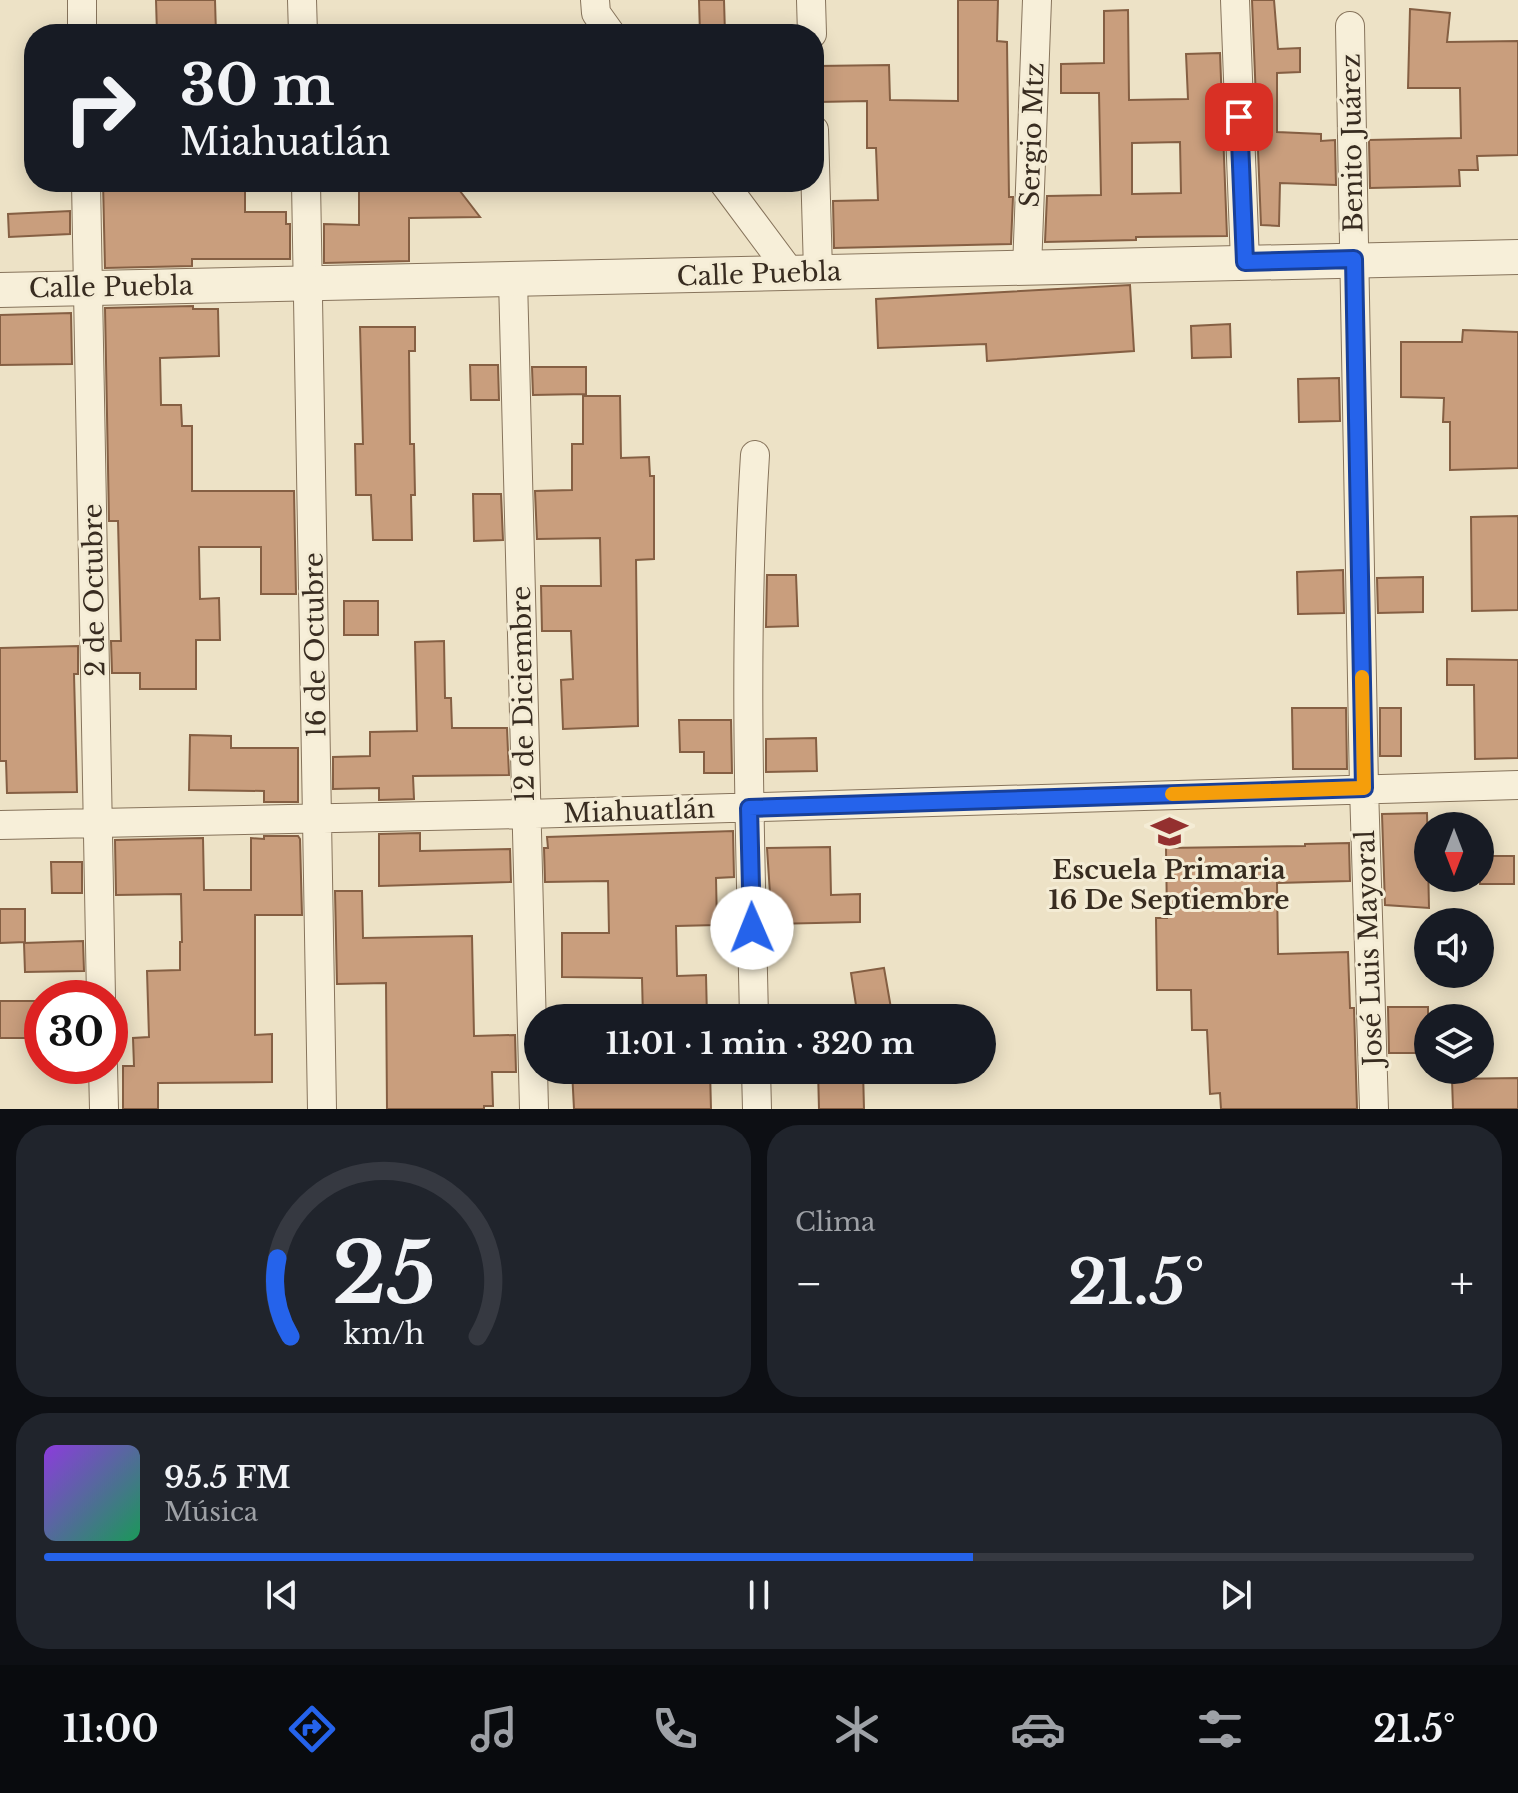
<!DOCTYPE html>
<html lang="es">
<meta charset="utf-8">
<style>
body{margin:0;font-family:"Libre Baskerville",serif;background:#20242c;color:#f1f3f6;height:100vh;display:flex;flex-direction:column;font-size:30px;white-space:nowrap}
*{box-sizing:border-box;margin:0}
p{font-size:26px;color:#9ea1a6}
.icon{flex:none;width:44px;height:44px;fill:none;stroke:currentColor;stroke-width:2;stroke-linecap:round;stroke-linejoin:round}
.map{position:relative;height:1109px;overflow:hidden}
.panel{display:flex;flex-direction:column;gap:16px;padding:16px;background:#0d0f14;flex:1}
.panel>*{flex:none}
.guide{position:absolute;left:24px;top:24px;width:800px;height:168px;border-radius:32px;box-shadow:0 4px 20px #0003;background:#171b24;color:#f1f3f6;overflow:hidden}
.needle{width:52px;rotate:180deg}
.fabs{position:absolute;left:1414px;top:812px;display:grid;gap:16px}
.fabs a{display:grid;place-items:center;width:80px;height:80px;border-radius:50%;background:#171b24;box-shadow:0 4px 20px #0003;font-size:40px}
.speed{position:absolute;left:24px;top:980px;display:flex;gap:16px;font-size:40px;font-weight:700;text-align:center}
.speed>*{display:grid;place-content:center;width:104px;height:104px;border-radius:50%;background:#171b24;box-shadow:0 4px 20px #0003;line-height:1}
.speed .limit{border:12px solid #d22;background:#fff;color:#111}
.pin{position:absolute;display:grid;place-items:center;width:68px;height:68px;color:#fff;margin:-34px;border-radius:16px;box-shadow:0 4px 12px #0006}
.me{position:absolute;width:88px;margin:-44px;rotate:359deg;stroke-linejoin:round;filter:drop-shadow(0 0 6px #0008)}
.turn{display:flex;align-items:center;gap:28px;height:168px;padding:0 24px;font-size:36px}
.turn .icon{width:104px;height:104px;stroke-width:2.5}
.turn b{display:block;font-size:56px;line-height:68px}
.big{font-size:60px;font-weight:700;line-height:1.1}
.panel .tile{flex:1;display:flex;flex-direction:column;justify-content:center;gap:12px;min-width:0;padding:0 28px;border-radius:32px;background:#20242c}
.panel .dial{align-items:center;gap:0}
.dial svg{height:208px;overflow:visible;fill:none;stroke:#363941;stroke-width:7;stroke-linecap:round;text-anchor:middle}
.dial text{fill:#f1f3f6;stroke:none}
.song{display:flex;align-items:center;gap:24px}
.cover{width:96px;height:96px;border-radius:12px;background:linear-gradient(135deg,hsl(270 70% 55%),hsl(150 70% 35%))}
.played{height:8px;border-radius:4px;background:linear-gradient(90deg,#2563eb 65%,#363941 65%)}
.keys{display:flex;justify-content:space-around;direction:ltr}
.heat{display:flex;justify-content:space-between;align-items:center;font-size:44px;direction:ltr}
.panel .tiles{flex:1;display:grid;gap:16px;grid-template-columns:1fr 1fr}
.tile:last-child{grid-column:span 2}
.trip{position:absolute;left:524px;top:1004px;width:472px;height:80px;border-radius:40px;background:#171b24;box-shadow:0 4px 20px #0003;font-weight:700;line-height:80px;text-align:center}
.menu{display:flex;height:128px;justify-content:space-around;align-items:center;background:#090b0e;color:#9ea1a6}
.menu .icon{width:56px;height:56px}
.menu .active{color:#2563eb}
.menu b{font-size:36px;color:#f1f3f6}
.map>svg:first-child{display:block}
.building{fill:#c99e7d;stroke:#855f43;stroke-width:2;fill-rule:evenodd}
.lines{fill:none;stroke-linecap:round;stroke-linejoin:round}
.minor-casing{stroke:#87745c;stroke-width:30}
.tertiary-casing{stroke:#87745c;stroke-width:36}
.minor{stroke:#f7efd9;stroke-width:28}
.tertiary{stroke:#f7efd9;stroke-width:34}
.route-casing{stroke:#184099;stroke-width:20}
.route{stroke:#2563eb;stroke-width:14}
.slow{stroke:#f59e0b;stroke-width:14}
.labels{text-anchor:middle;stroke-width:6;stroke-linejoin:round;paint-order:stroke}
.street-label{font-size:26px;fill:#382c20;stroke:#f4ecd5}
.poi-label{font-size:26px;font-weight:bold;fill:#382c20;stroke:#f4ecd5}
</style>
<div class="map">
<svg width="1518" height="1109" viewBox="0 0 1518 1109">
<rect width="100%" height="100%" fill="#ede2c6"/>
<path class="building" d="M 156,0 L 215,0 L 216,34 L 157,34 Z
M 699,0 L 724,0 L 725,34 L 700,34 Z
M 958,0 L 998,0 L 997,41 L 1007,42 L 1009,197 L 1013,197 L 1011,244 L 834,248 L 833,201 L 878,200 L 876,148 L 867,148 L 867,101 L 819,102 L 818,66 L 889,65 L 890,100 L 958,101 Z
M 1252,0 L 1274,0 L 1278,49 L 1300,48 L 1300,72 L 1277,73 L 1277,132 L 1321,134 L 1321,141 L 1335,140 L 1336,185 L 1280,183 L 1279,226 L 1261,225 Z
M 1410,9 L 1450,13 L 1447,42 L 1518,41 L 1518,155 L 1477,156 L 1478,170 L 1459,170 L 1460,186 L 1370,188 L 1369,140 L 1461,138 L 1460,88 L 1408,88 Z
M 1128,10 L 1129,100 L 1188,99 L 1186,54 L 1220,53 L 1227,236 L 1136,237 L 1136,240 L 1045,242 L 1047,196 L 1101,195 L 1099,93 L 1061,93 L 1061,64 L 1104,63 L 1104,11 ZM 1180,142 L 1181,193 L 1132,194 L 1132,143 Z
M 103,182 L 245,182 L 245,212 L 286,212 L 286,224 L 290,224 L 290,259 L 192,259 L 192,266 L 105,268 Z
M 359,182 L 453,182 L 480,217 L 409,218 L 409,261 L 324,263 L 324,224 L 359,225 Z
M 70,211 L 70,234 L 9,237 L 8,214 Z
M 1130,285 L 1134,351 L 987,361 L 986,344 L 878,348 L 876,299 Z
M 193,306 L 193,309 L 218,309 L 219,356 L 160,358 L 161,405 L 181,405 L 182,426 L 192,426 L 192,491 L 294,491 L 296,594 L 261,594 L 261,547 L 199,547 L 200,599 L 219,598 L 220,640 L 196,640 L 196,689 L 140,689 L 140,673 L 112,673 L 111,641 L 121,641 L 118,521 L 109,521 L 105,308 Z
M 71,313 L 72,364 L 0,365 L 0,315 Z
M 1230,324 L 1231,357 L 1192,358 L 1191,326 Z
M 360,327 L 415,327 L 415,351 L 409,351 L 410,444 L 414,444 L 415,495 L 411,495 L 412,540 L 373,540 L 371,495 L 356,495 L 355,444 L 363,444 Z
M 1463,330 L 1518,332 L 1518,468 L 1450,470 L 1450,422 L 1443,422 L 1444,398 L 1401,397 L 1401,342 L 1462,342 Z
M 470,365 L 498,365 L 499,400 L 471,400 Z
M 532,367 L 586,367 L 586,394 L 533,395 Z
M 1339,378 L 1340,421 L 1299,422 L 1298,379 Z
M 583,396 L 620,396 L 621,458 L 649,457 L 650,476 L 654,476 L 654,559 L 636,560 L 638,726 L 563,729 L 561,680 L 573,679 L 571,631 L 542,631 L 541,586 L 601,586 L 600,538 L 537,539 L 535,491 L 572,490 L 572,444 L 583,444 Z
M 473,494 L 501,494 L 503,540 L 474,541 Z
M 1518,516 L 1518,610 L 1472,611 L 1471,517 Z
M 1343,570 L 1344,613 L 1298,614 L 1297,572 Z
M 767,575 L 796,575 L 798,626 L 766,627 Z
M 1423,577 L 1423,612 L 1378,613 L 1377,578 Z
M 344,601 L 378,601 L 378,635 L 344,635 Z
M 444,641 L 445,698 L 451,698 L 452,728 L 507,728 L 509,775 L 413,776 L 414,799 L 379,800 L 379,788 L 333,789 L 333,757 L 370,756 L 370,732 L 417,731 L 415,642 Z
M 78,646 L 78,674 L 74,674 L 77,792 L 7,793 L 6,761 L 0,761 L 0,648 Z
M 1447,659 L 1518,660 L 1518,758 L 1475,759 L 1474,685 L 1447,685 Z
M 1292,708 L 1346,708 L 1347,769 L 1293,769 Z
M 1380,708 L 1401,708 L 1401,756 L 1380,756 Z
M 679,720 L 731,720 L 732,773 L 704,773 L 704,752 L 680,752 Z
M 190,735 L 231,736 L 231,748 L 298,748 L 298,802 L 264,802 L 264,791 L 189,790 Z
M 816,738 L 817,771 L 766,772 L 766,739 Z
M 1427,813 L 1429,908 L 1385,905 L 1382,814 Z
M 733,831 L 734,877 L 716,878 L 717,925 L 676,926 L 677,976 L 706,975 L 707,1018 L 643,1018 L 642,978 L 562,977 L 562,933 L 609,933 L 608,881 L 545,882 L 544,848 L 548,848 L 547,837 Z
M 420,833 L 420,851 L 510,849 L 511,882 L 379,886 L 379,834 Z
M 264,836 L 298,836 L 300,839 L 302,915 L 255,915 L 255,1035 L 272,1034 L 272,1082 L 158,1083 L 158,1109 L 123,1109 L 123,1066 L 134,1066 L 133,1038 L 149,1037 L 147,971 L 180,970 L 180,942 L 182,942 L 181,894 L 116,895 L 115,840 L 203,838 L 204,890 L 251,890 L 251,838 L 264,839 Z
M 1349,843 L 1350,881 L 1277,883 L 1278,954 L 1348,952 L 1350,1008 L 1354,1008 L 1357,1109 L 1221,1109 L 1220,1093 L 1210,1094 L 1207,1030 L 1192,1030 L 1191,990 L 1157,990 L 1156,918 L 1167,918 L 1166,848 L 1305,846 L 1305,844 Z
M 830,847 L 831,895 L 860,894 L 860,922 L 772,924 L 767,848 Z
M 1480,856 L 1514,856 L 1514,884 L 1480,884 Z
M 51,862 L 82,862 L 82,893 L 52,893 Z
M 335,891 L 362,891 L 363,938 L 472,936 L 474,1036 L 515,1035 L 516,1072 L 492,1072 L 493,1106 L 484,1106 L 484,1109 L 387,1109 L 386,983 L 337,984 Z
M 0,909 L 25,909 L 25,942 L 0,943 Z
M 83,941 L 84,971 L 25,972 L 24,943 Z
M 884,968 L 892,1014 L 858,1018 L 851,973 Z
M 0,1001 L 42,1001 L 42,1038 L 0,1038 Z
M 1388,1007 L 1428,1007 L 1428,1053 L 1389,1053 Z
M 572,1070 L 710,1070 L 711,1109 L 574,1109 Z
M 818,1070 L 863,1070 L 864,1109 L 819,1109 Z
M 1518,1078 L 1518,1109 L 1453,1109 L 1452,1079 Z"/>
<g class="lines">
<defs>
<path id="minor" d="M 82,0 L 82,34
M 302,0 L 303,34
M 595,0 L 596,13 L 611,34
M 811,0 L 812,34
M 1235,0 L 1245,262
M 1350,26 L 1364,788 L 1374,1109
M 814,130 L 818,271
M 86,182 L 101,998
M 306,182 L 322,1109
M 723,182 L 790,272
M 1027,269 L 1037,0
M 513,279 L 534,1109
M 0,825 L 526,814 L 1518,785
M 754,1018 C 750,831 743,642 755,455
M 103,1066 L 104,1109
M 756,1070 L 757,1109"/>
<path id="tertiary" d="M 0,290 L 1518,257"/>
</defs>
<use href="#minor" class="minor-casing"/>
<use href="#tertiary" class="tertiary-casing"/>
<use href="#minor" class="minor"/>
<use href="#tertiary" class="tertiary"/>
</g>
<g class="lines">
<defs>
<path id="route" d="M 752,928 L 749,808 L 1364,788 L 1354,259 L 1245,262 L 1239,117"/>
</defs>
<use href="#route" class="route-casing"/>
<use href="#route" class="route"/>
<path class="slow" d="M 1172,794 L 1364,788 L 1362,677"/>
</g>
<defs>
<symbol id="school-bare" viewBox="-9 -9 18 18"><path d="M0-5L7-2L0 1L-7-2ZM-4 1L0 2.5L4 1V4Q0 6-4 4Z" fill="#94302f" stroke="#f4ecd5" stroke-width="2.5" paint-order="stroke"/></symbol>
</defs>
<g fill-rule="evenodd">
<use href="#school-bare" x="1144" y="806" width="51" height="51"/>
</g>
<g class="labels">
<g class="street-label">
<text transform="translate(1032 135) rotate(-88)" y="9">Sergio Mtz</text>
<text transform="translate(1352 143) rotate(-91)" y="9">Benito Juárez</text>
<text transform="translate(759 274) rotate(-2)" y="9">Calle Puebla</text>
<text transform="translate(111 287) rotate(-1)" y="9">Calle Puebla</text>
<text transform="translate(94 590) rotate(-91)" y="9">2 de Octubre</text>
<text transform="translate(315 645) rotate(-91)" y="9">16 de Octubre</text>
<text transform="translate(523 694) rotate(-91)" y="9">12 de Diciembre</text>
<text transform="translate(639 811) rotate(-2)" y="9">Miahuatlán</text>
<text transform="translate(1369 948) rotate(-92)" y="9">José Luis Mayoral</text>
</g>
<g class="poi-label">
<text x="1169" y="879">Escuela Primaria<tspan x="1169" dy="30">16 De Septiembre</tspan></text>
</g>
</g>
</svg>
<div class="fabs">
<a><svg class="needle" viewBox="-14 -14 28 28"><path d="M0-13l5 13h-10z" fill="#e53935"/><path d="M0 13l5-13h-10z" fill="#9ea1a6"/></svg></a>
<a><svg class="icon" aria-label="sound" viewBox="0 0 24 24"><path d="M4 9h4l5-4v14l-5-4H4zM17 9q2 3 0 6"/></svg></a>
<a><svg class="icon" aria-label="layers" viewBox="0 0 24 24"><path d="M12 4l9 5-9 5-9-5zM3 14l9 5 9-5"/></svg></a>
</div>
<div class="speed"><div class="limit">30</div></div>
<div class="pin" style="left:1239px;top:117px;background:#d93025"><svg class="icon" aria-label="arrive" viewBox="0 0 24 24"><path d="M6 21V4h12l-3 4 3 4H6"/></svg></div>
<svg class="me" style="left:752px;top:928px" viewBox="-20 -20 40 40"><circle r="19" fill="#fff"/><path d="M0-13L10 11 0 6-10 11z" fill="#2563eb"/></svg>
<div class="trip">11:01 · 1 min · 320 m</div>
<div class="guide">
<div class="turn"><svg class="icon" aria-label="right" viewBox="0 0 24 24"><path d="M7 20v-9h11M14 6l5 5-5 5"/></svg><div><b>30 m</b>Miahuatlán</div></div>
</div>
</div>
<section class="panel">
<div class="tiles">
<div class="tile dial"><svg viewBox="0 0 100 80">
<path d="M14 69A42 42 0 1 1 86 69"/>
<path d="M14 69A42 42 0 0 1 9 39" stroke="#2563eb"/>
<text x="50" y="56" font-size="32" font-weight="700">25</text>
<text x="50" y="72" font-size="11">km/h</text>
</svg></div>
<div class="tile"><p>Clima</p>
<div class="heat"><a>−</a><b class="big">21.5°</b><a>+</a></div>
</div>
<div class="tile">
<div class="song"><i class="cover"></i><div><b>95.5 FM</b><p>Música</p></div></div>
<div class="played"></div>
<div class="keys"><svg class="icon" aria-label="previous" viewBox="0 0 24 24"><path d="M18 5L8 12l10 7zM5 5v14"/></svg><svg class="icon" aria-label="pause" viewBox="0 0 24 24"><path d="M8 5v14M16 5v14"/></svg><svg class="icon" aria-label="next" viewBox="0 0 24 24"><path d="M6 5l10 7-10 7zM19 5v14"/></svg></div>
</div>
</div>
</section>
<nav class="menu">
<b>11:00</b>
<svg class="icon active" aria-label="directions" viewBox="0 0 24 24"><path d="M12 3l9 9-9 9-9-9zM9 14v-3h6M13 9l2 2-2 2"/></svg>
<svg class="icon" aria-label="music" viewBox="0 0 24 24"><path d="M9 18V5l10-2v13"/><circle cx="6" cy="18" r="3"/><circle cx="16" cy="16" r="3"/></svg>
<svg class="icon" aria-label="phone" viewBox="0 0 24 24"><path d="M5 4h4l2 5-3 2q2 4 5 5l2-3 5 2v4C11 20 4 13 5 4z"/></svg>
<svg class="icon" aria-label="climate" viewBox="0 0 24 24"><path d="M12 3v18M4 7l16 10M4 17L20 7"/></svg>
<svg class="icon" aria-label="car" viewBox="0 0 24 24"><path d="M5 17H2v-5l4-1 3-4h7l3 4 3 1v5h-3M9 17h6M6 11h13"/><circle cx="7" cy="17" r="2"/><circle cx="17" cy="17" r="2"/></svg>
<svg class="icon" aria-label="filters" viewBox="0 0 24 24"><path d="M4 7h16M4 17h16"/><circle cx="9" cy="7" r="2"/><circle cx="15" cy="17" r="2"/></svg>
<b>21.5°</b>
</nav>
